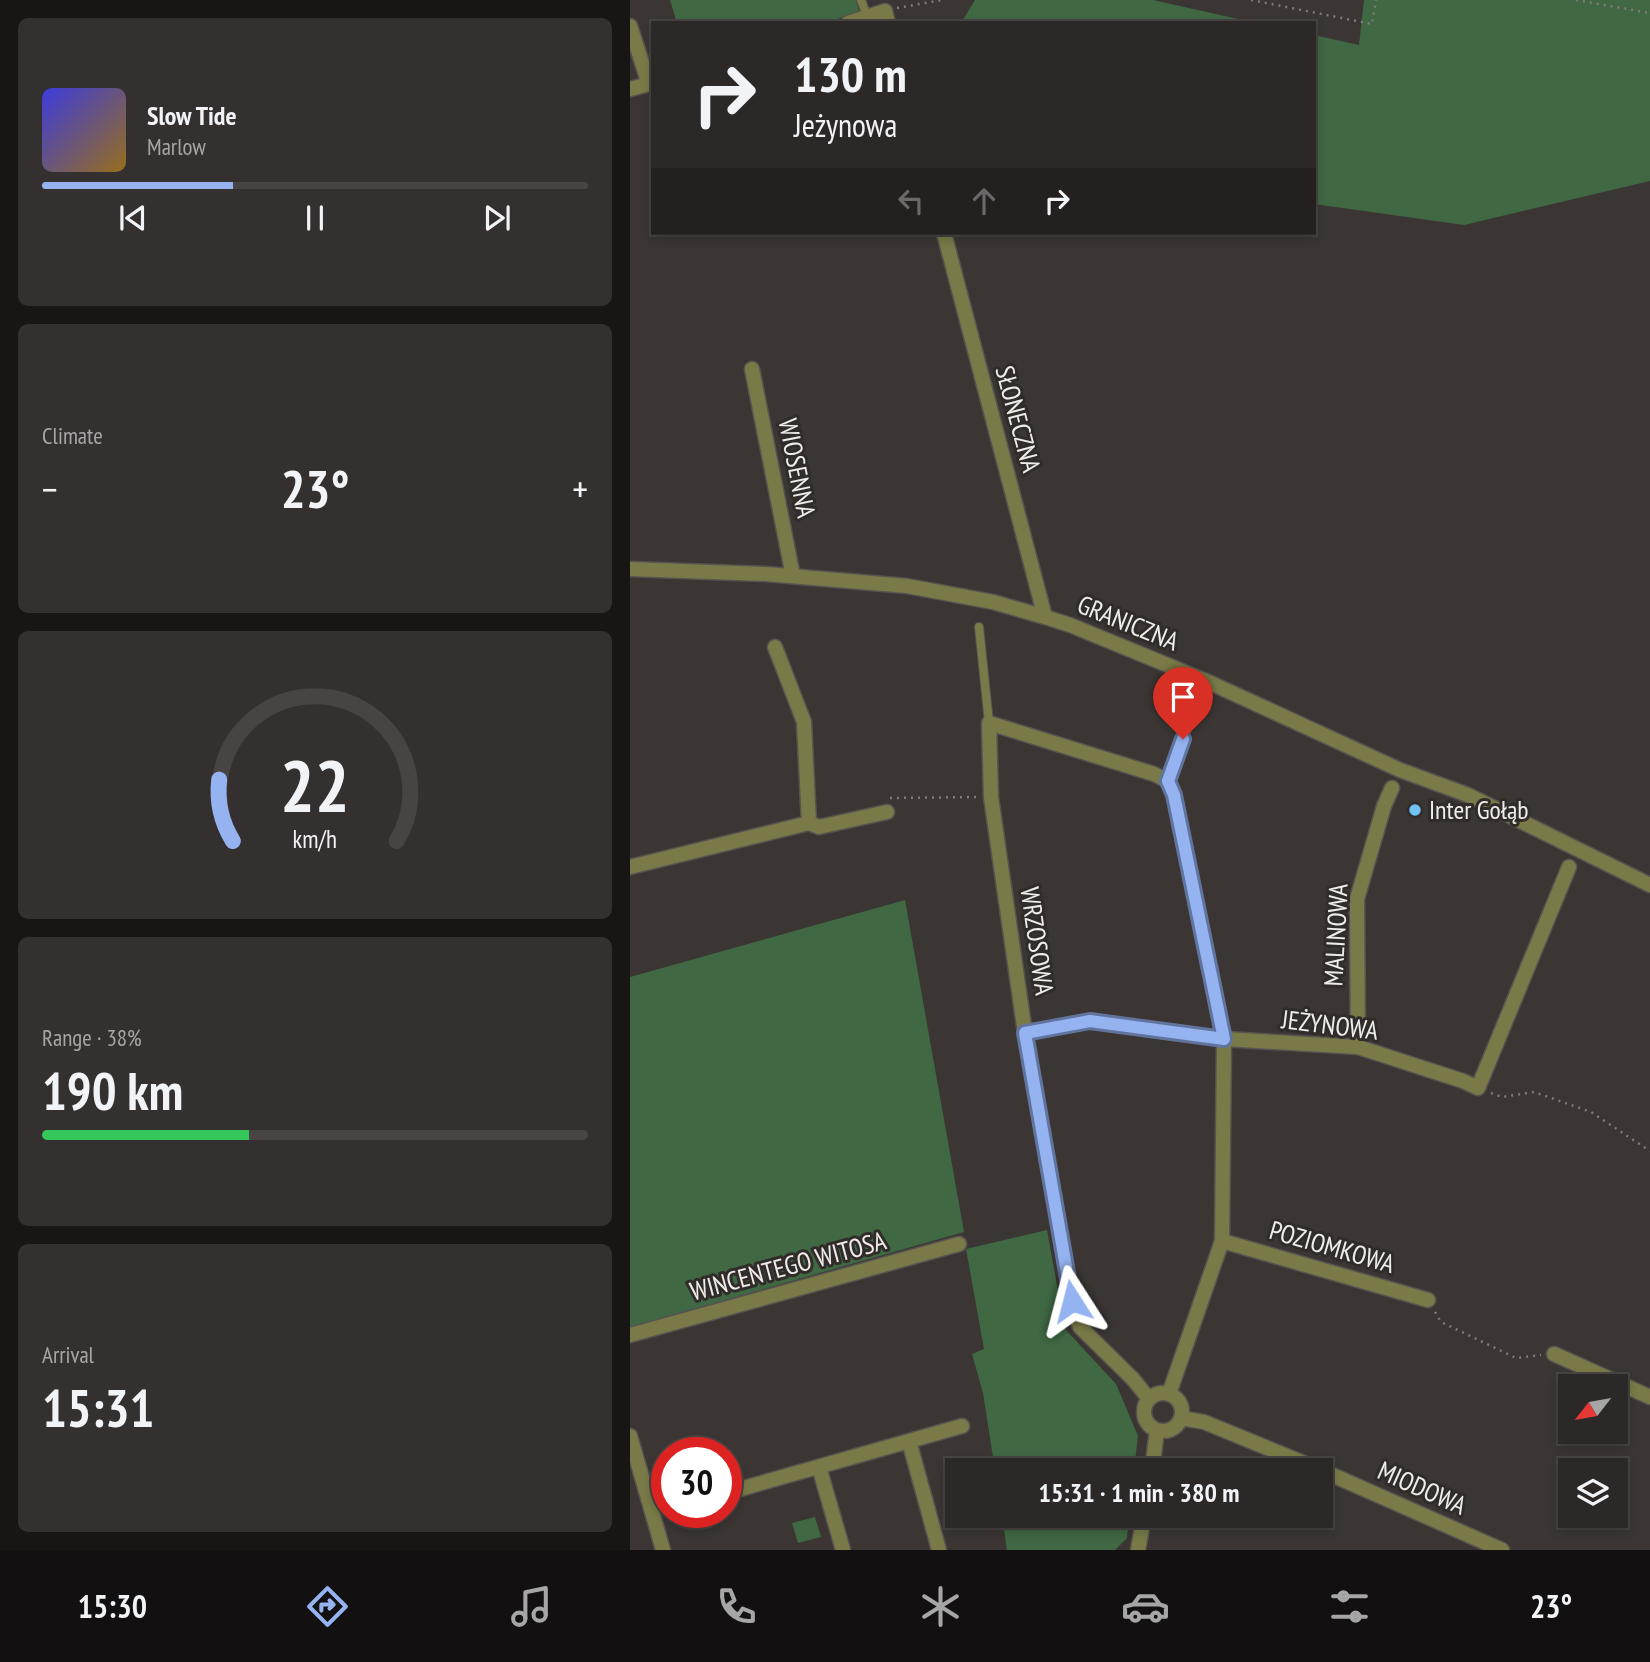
<!DOCTYPE html>
<meta charset="utf-8">
<style>
body{margin:0;font-family:"PT Sans Narrow",sans-serif;background:#34302f;color:#f1f3f6;height:100vh;display:flex;flex-direction:column;font-size:26px;white-space:nowrap}
*{box-sizing:border-box;margin:0}
p{font-size:23px;color:#a6a6a7}
.icon{flex:none;width:38px;height:38px;fill:none;stroke:currentColor;stroke-width:2;stroke-linecap:round;stroke-linejoin:round}
.map{position:relative;flex:1;overflow:hidden}
.panel{display:flex;flex-direction:column;gap:18px;padding:18px;background:#181615;width:630px}
.panel>*{flex:none}
.guide{position:absolute;left:21px;top:21px;width:665px;height:214px;border-radius:0px;box-shadow:0 4px 10px #0003,0 0 0 2px #484444;background:#2c2827;color:#f1f3f6;overflow:hidden}
.needle{width:46px;rotate:239deg}
.fabs{position:absolute;left:928px;top:1374px;display:grid;gap:14px}
.fabs a{display:grid;place-items:center;width:70px;height:70px;border-radius:0px;background:#2c2827;box-shadow:0 4px 10px #0003,0 0 0 2px #484444;font-size:35px}
.speed{position:absolute;left:21px;top:1437px;display:flex;gap:14px;font-size:35px;font-weight:700;text-align:center}
.speed>*{display:grid;place-content:center;width:91px;height:91px;border-radius:50%;background:#2c2827;box-shadow:0 4px 10px #0003,0 0 0 2px #484444;line-height:1}
.speed .limit{border:10px solid #d22;background:#fff;color:#111}
.pin{position:absolute;display:grid;place-items:center;width:60px;height:60px;color:#fff;margin:-72px -30px;border-radius:50% 50% 50% 0;rotate:-45deg;box-shadow:0 0 7px #0007}
.pin .icon{rotate:45deg}
.me{position:absolute;width:77px;margin:-38px;rotate:351deg;stroke-linejoin:round;filter:drop-shadow(0 0 5px #0008)}
.turn{display:flex;align-items:center;gap:24px;height:147px;padding:0 28px;font-size:32px}
.turn .icon{width:91px;height:91px;stroke-width:2.5}
.turn b{display:block;font-size:49px;line-height:60px}
.lanes{display:flex;align-items:center;height:66px;padding:0 28px;background:#0003;justify-content:center;gap:35px;direction:ltr}
.lanes .off{opacity:.35}
.big{font-size:52px;font-weight:700;line-height:1.1}
.panel .card{flex:1;display:flex;flex-direction:column;justify-content:center;gap:10px;min-width:0;padding:0 24px;border-radius:10px;background:#34302f}
.panel .dial{align-items:center;gap:0}
.dial svg{height:182px;overflow:visible;fill:none;stroke:#484444;stroke-width:7;stroke-linecap:round;text-anchor:middle}
.dial text{fill:#f1f3f6;stroke:none}
.song{display:flex;align-items:center;gap:21px}
.cover{width:84px;height:84px;border-radius:10px;background:linear-gradient(135deg,hsl(240 70% 55%),hsl(40 70% 35%))}
.played{height:7px;border-radius:4px;background:linear-gradient(90deg,#95b2f1 35%,#484444 35%)}
.keys{display:flex;justify-content:space-around;direction:ltr}
.heat{display:flex;justify-content:space-between;align-items:center;font-size:38px;direction:ltr}
.charge{height:10px;border-radius:5px;background:linear-gradient(90deg,#34c759 38%,#484444 0)}
.trip{position:absolute;left:315px;top:1458px;width:388px;height:70px;border-radius:0px;background:#2c2827;box-shadow:0 4px 10px #0003,0 0 0 2px #484444;font-weight:700;line-height:70px;text-align:center}
.dock{display:flex;height:112px;justify-content:space-around;align-items:center;background:#121010;color:#a6a6a7}
.dock .icon{width:49px;height:49px}
.dock .selected{color:#95b2f1}
.dock b{font-size:32px;color:#f1f3f6}
main{display:flex;flex:1;min-height:0}
.map>svg:first-child{display:block}
.green{fill:#3f6843}
.lines{fill:none;stroke-linecap:round;stroke-linejoin:round}
.service-casing{stroke:#585351;stroke-width:10}
.minor-casing{stroke:#585351;stroke-width:17}
.tertiary-casing{stroke:#585351;stroke-width:17}
.path{stroke:#7f7b79;stroke-width:2.5;stroke-dasharray:2 5;stroke-linecap:butt}
.service{stroke:#797a47;stroke-width:8}
.minor{stroke:#797a47;stroke-width:14}
.tertiary{stroke:#797a47;stroke-width:14}
.route-casing{stroke:#61749d;stroke-width:18}
.route{stroke:#95b2f1;stroke-width:12}
.poi-dot{fill:#70c2f4;stroke:#312c2a;stroke-width:2.5}
.labels{text-anchor:middle;stroke-width:6;stroke-linejoin:round;paint-order:stroke}
.street-label{font-size:26px;fill:#efecea;stroke:#312c2a}
.poi-label{font-size:26px;fill:#efecea;stroke:#312c2a;text-anchor:start}
</style>
<main>
<section class="panel">
<div class="card">
<div class="song"><i class="cover"></i><div><b>Slow Tide</b><p>Marlow</p></div></div>
<div class="played"></div>
<div class="keys"><svg class="icon" aria-label="previous" viewBox="0 0 24 24"><path d="M18 5L8 12l10 7zM5 5v14"/></svg><svg class="icon" aria-label="pause" viewBox="0 0 24 24"><path d="M8 5v14M16 5v14"/></svg><svg class="icon" aria-label="next" viewBox="0 0 24 24"><path d="M6 5l10 7-10 7zM19 5v14"/></svg></div>
</div>
<div class="card"><p>Climate</p>
<div class="heat"><a>−</a><b class="big">23°</b><a>+</a></div>
</div>
<div class="card dial"><svg viewBox="0 0 100 80">
<path d="M14 69A42 42 0 1 1 86 69"/>
<path d="M14 69A42 42 0 0 1 8 42" stroke="#95b2f1"/>
<text x="50" y="56" font-size="32" font-weight="700">22</text>
<text x="50" y="72" font-size="11">km/h</text>
</svg></div>
<div class="card"><p>Range · 38%</p><b class="big">190 km</b><div class="charge"></div></div>
<div class="card"><p>Arrival</p><b class="big">15:31</b></div>
</section>
<div class="map">
<svg width="1020" height="1550" viewBox="0 0 1020 1550">
<rect width="100%" height="100%" fill="#3b3634"/>
<path class="green" d="M 40,0 L 226,0 L 229,11 L 197,23 L 47,23 Z
M 345,0 L 523,0 L 626,23 L 331,23 Z
M 734,0 L 1020,0 L 1020,181 L 834,225 L 684,204 L 684,35 L 729,45 Z
M 275,900 L 334,1232 L 0,1327 L 0,977 Z
M 417,1230 L 435,1329 L 486,1384 L 508,1436 L 504,1470 L 365,1470 L 353,1393 L 342,1354 L 354,1349 L 336,1249 Z
M 372,1516 L 499,1516 L 497,1538 L 485,1550 L 377,1550 Z
M 185,1517 L 191,1537 L 168,1543 L 162,1523 Z"/>
<g class="lines">
<defs>
<path id="service" d="M 231,0 L 237,16
M 349,627 L 359,723
M 538,781 L 569,697"/>
<path id="minor" d="M 218,23 L 255,11 L 258,23
M 0,26 L 19,84 L 0,89
M 314,233 L 415,617
M 122,369 L 163,576
M 0,569 L 136,574 L 277,586 L 363,602 L 415,617 L 440,625 L 574,680 L 770,770 L 838,795 L 1020,885
M 145,647 L 174,722 L 179,823
M 0,867 L 179,823 L 189,827 L 257,812
M 395,1033 L 460,1021 L 594,1039 L 728,1047 L 833,1081 L 848,1088 L 939,867
M 728,1047 L 727,899 L 754,806 L 762,788
M 592,1241 L 798,1300
M 0,1335 L 329,1244
M 924,1354 L 1020,1397
M514 1412a19 19 0 1 1 38 0a19 19 0 1 1-38 0Z
M 519,1399 L 503,1379 L 450,1327 L 442,1301 L 395,1033 L 361,797 L 359,723 L 524,774 L 538,781 L 544,795 L 594,1039 L 592,1241 L 539,1394
M 551,1418 L 574,1422 L 691,1470
M 279,1441 L 309,1550
M 189,1467 L 213,1550
M 522,1470 L 527,1430
M 691,1470 L 872,1550
M 96,1493 L 332,1426
M 508,1550 L 514,1516"/>
<path id="tertiary" d="M 0,1436 L 33,1550"/>
</defs>
<use href="#service" class="service-casing"/>
<use href="#minor" class="minor-casing"/>
<use href="#tertiary" class="tertiary-casing"/>
<path class="path" d="M 621,0 L 742,24 L 746,0
M 946,0 L 1020,13
M 267,8 L 312,0
M 260,798 L 348,797
M 861,1093 L 872,1097 L 904,1092 L 961,1112 L 1020,1151
M 805,1312 L 811,1322 L 886,1358 L 911,1355"/>
<use href="#service" class="service"/>
<use href="#minor" class="minor"/>
<use href="#tertiary" class="tertiary"/>
</g>
<g class="lines">
<defs>
<path id="route" d="M 442,1301 L 395,1033 L 460,1021 L 594,1039 L 544,795 L 538,781 L 553,739"/>
</defs>
<use href="#route" class="route-casing"/>
<use href="#route" class="route"/>
</g>
<circle class="poi-dot" cx="785" cy="810" r="7"/>
<g class="labels">
<g class="street-label">
<text transform="translate(388 419) rotate(75)" y="9">SŁONECZNA</text>
<text transform="translate(167 468) rotate(79)" y="9">WIOSENNA</text>
<text transform="translate(498 623) rotate(22)" y="9">GRANICZNA</text>
<text transform="translate(706 935) rotate(-87)" y="9">MALINOWA</text>
<text transform="translate(407 941) rotate(82)" y="9">WRZOSOWA</text>
<text transform="translate(700 1025) rotate(7)" y="9">JEŻYNOWA</text>
<text transform="translate(702 1247) rotate(16)" y="9">POZIOMKOWA</text>
<text transform="translate(158 1266) rotate(-15)" y="9">WINCENTEGO WITOSA</text>
<text transform="translate(792 1488) rotate(24)" y="9">MIODOWA</text>
</g>
<g class="poi-label">
<text x="799" y="819">Inter Gołąb</text>
</g>
</g>
</svg>
<div class="fabs">
<a><svg class="needle" viewBox="-14 -14 28 28"><path d="M0-13l5 13h-10z" fill="#e53935"/><path d="M0 13l5-13h-10z" fill="#a6a6a7"/></svg></a>
<a><svg class="icon" aria-label="layers" viewBox="0 0 24 24"><path d="M12 4l9 5-9 5-9-5zM3 14l9 5 9-5"/></svg></a>
</div>
<div class="speed"><div class="limit">30</div></div>
<div class="pin" style="left:553px;top:739px;background:#d93025"><svg class="icon" aria-label="arrive" viewBox="0 0 24 24"><path d="M6 21V4h12l-3 4 3 4H6"/></svg></div>
<svg class="me" style="left:442px;top:1301px" viewBox="-20 -20 40 40"><path d="M0-17L14 15 0 8-14 15z" fill="#95b2f1" stroke="#fff" stroke-width="4"/></svg>
<div class="trip">15:31 · 1 min · 380 m</div>
<div class="guide">
<div class="turn"><svg class="icon" aria-label="right" viewBox="0 0 24 24"><path d="M7 20v-9h11M14 6l5 5-5 5"/></svg><div><b>130 m</b>Jeżynowa</div></div>
<div class="lanes"><svg class="icon off" aria-label="left" viewBox="0 0 24 24"><path d="M17 20v-9H6M10 6l-5 5 5 5"/></svg><svg class="icon off" aria-label="ahead" viewBox="0 0 24 24"><path d="M12 20V5M6 11l6-6 6 6"/></svg><svg class="icon" aria-label="right" viewBox="0 0 24 24"><path d="M7 20v-9h11M14 6l5 5-5 5"/></svg></div>
</div>
</div>
</main>
<nav class="dock">
<b>15:30</b>
<svg class="icon selected" aria-label="directions" viewBox="0 0 24 24"><path d="M12 3l9 9-9 9-9-9zM9 14v-3h6M13 9l2 2-2 2"/></svg>
<svg class="icon" aria-label="music" viewBox="0 0 24 24"><path d="M9 18V5l10-2v13"/><circle cx="6" cy="18" r="3"/><circle cx="16" cy="16" r="3"/></svg>
<svg class="icon" aria-label="phone" viewBox="0 0 24 24"><path d="M5 4h4l2 5-3 2q2 4 5 5l2-3 5 2v4C11 20 4 13 5 4z"/></svg>
<svg class="icon" aria-label="climate" viewBox="0 0 24 24"><path d="M12 3v18M4 7l16 10M4 17L20 7"/></svg>
<svg class="icon" aria-label="car" viewBox="0 0 24 24"><path d="M5 17H2v-5l4-1 3-4h7l3 4 3 1v5h-3M9 17h6M6 11h13"/><circle cx="7" cy="17" r="2"/><circle cx="17" cy="17" r="2"/></svg>
<svg class="icon" aria-label="filters" viewBox="0 0 24 24"><path d="M4 7h16M4 17h16"/><circle cx="9" cy="7" r="2"/><circle cx="15" cy="17" r="2"/></svg>
<b>23°</b>
</nav>
